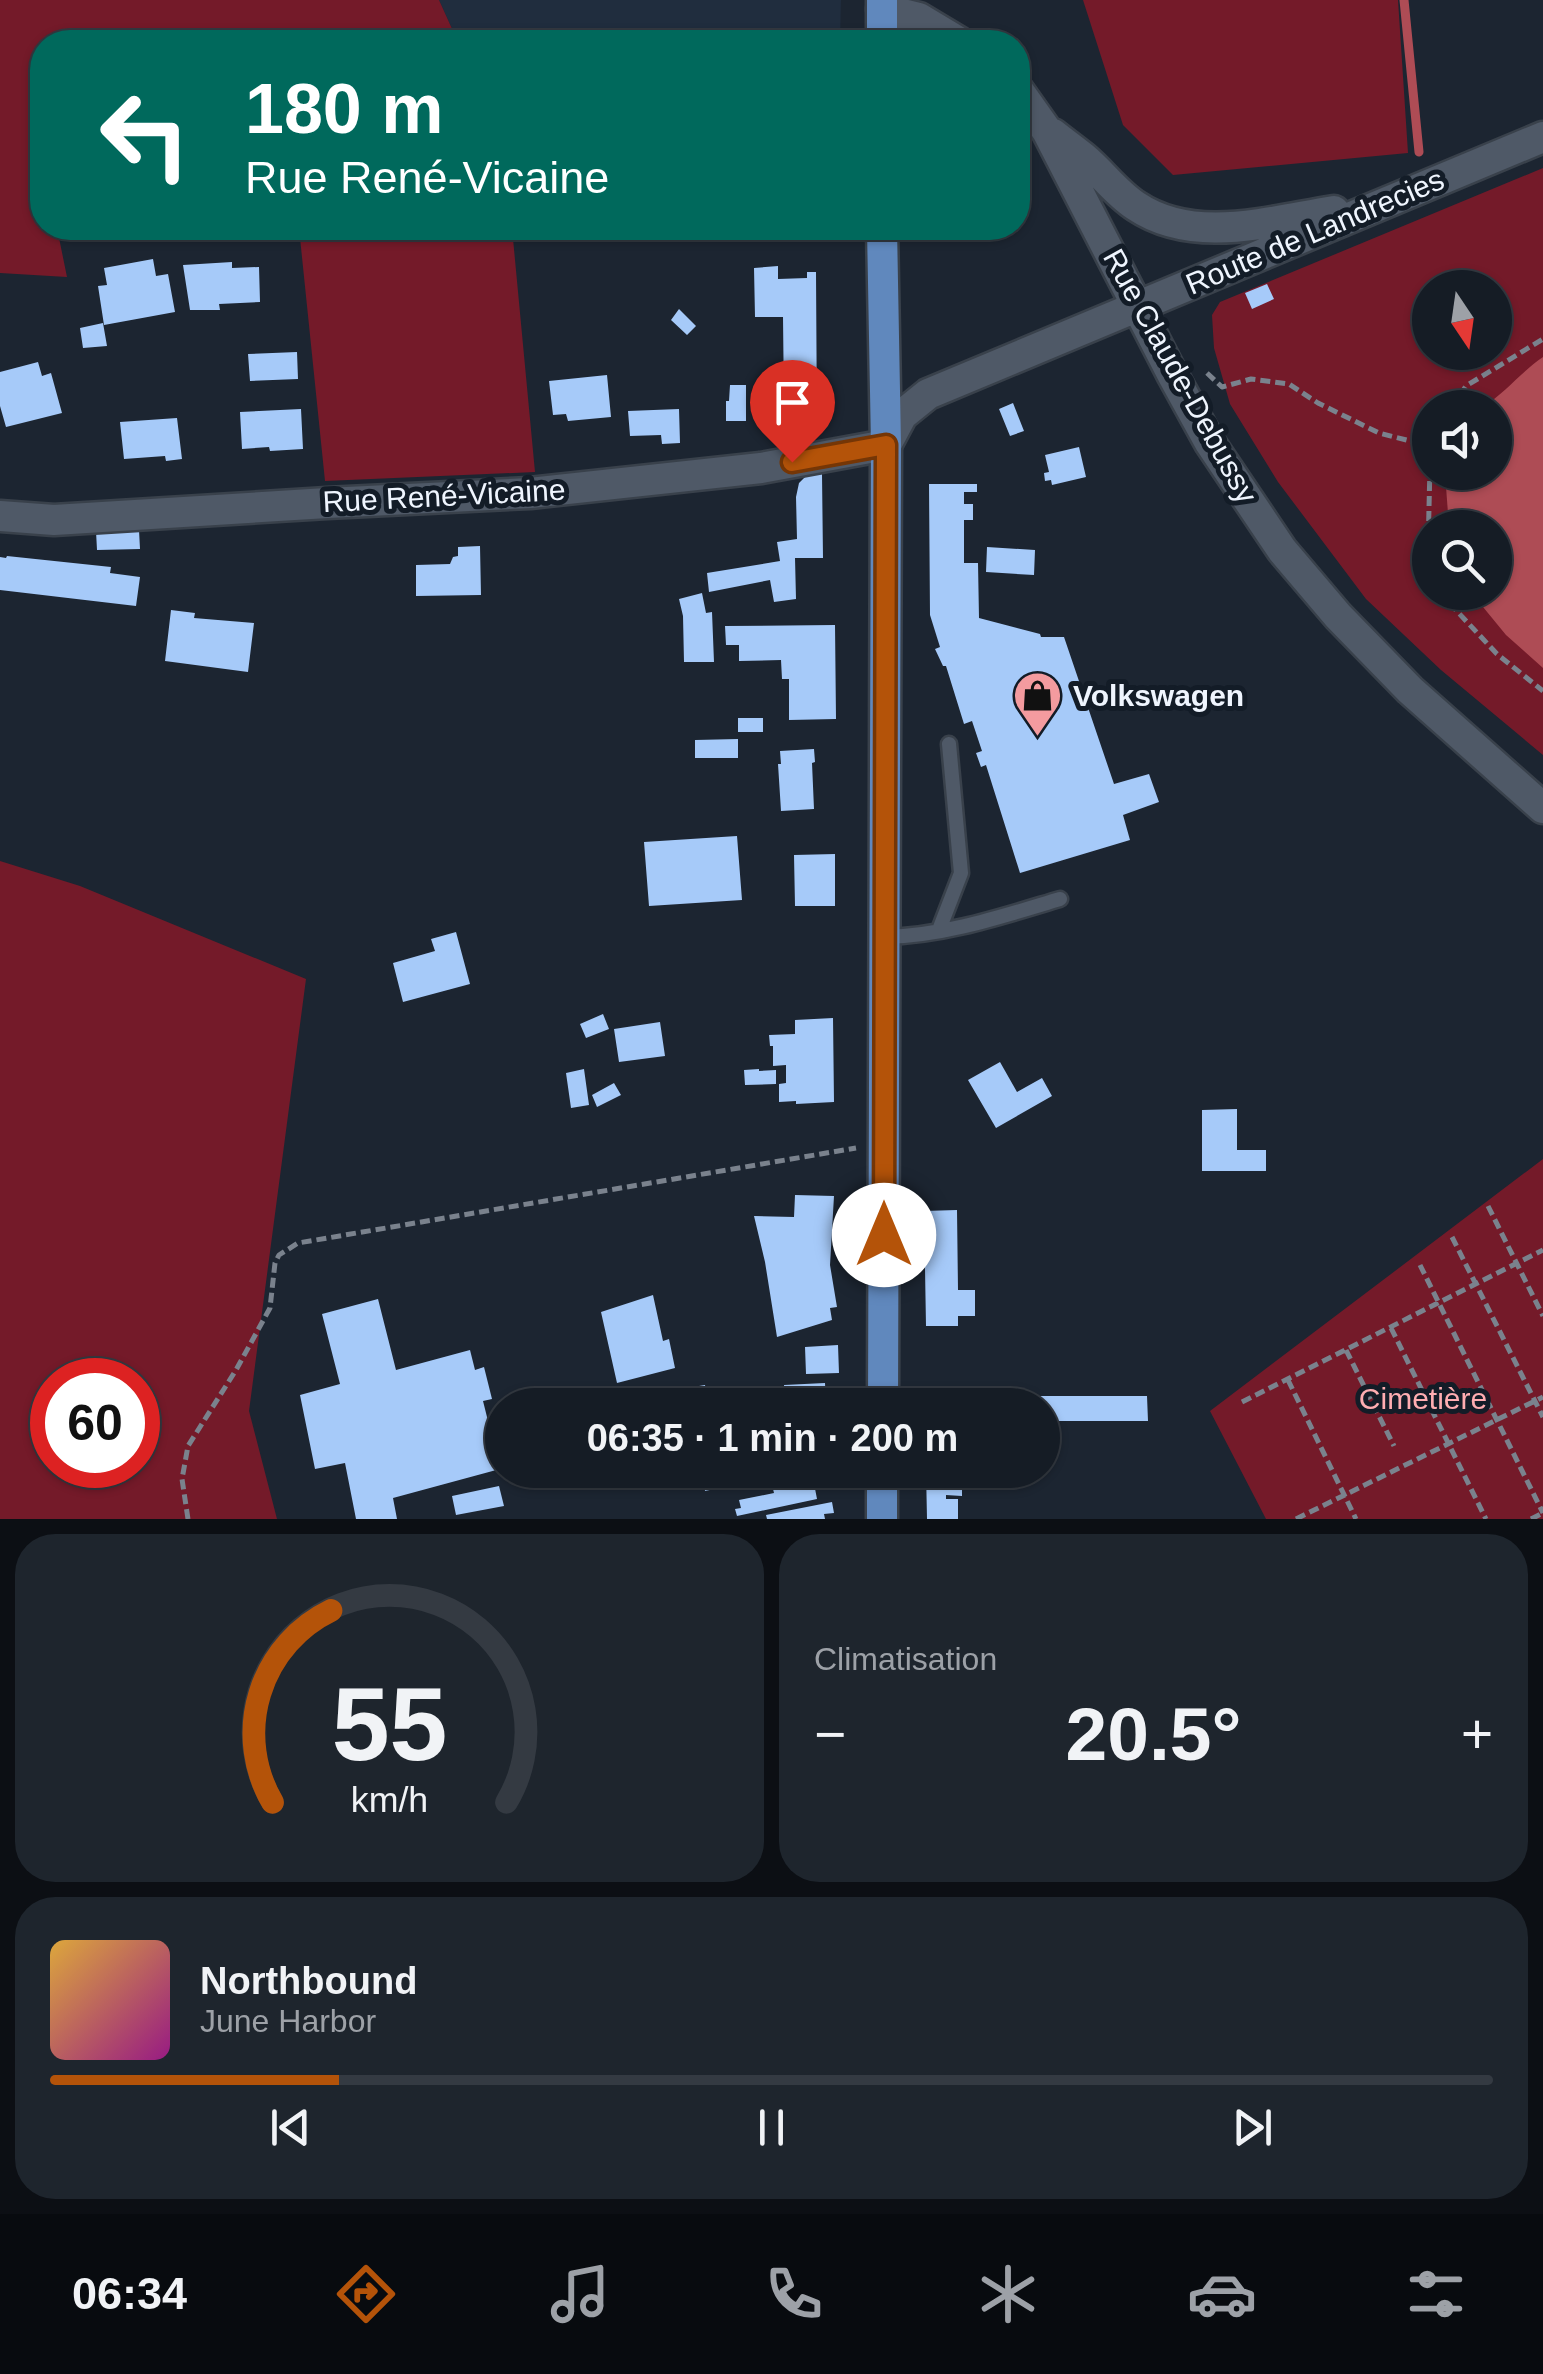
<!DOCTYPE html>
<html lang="fr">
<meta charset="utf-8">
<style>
body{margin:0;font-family:Helvetica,sans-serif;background:#1e252d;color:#f1f3f6;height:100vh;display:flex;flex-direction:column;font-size:38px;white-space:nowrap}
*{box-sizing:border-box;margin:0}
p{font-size:32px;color:#9da1a7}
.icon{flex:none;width:55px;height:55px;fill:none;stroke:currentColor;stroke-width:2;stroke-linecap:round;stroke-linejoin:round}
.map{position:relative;height:1519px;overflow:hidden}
.details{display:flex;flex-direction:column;gap:15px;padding:15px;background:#0c0f14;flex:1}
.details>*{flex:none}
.guide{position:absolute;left:30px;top:30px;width:1000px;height:210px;border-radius:40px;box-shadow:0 2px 8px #0004,0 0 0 2px #343a42;background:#00695c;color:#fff;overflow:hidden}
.needle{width:65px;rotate:167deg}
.fabs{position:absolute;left:1412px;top:270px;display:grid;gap:20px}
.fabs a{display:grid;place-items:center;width:100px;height:100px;border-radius:50%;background:#151c25;box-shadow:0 2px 8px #0004,0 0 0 2px #343a42;font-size:50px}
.speed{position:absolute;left:30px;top:1358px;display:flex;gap:20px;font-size:50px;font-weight:700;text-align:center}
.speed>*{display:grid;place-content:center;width:130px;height:130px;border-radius:50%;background:#151c25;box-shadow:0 2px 8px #0004,0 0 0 2px #343a42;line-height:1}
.speed .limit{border:15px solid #d22;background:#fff;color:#111}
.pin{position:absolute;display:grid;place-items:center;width:85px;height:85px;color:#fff;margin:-102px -42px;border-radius:50% 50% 50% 0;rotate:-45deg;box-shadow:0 0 10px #0007}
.pin .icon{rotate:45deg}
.me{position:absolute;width:110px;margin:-55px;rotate:0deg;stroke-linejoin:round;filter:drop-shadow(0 0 8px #0008)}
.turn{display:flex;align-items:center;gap:35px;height:210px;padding:0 50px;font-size:45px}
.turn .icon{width:130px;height:130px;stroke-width:2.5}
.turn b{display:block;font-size:70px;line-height:85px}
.big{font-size:75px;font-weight:600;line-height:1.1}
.details .widget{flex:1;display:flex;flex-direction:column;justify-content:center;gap:15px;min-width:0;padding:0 35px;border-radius:40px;background:#1e252d}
.details .dial{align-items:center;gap:0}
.dial svg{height:260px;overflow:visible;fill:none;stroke:#343a42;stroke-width:7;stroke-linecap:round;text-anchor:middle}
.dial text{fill:#f1f3f6;stroke:none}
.song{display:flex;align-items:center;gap:30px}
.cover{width:120px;height:120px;border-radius:15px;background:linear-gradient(135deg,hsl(40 70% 55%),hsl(310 70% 35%))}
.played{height:10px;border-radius:5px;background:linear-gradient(90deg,#b45309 20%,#343a42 20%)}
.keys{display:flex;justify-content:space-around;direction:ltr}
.heat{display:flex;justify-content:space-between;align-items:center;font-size:55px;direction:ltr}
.details .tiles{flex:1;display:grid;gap:15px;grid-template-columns:1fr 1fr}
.widget:last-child{grid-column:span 2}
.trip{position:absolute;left:485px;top:1388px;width:575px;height:100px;border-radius:50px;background:#151c25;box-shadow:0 2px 8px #0004,0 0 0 2px #343a42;font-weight:600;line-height:100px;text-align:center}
.menu{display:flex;height:160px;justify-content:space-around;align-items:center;background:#080b0f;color:#9da1a7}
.menu .icon{width:70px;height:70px}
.menu .active{color:#b45309}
.menu b{font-size:45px;color:#f1f3f6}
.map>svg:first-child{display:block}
.built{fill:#202d3e}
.green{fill:#741a29;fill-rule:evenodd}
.water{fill:#ae4c55}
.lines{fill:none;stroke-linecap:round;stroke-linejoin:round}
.stream{stroke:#ae4c55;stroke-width:9}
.building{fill:#a6caf9}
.lane-casing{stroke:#39414b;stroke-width:19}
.secondary-casing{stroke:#39414b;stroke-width:35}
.primary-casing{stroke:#39414b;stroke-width:35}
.path{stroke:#7a828d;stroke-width:5;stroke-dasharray:10 5;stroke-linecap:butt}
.lane{stroke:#4f5967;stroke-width:14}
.secondary{stroke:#4f5967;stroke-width:30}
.primary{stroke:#6088bd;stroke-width:30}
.route-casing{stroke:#753606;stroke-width:25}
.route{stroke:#b45309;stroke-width:18}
.labels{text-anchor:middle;stroke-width:10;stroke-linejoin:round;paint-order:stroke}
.street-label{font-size:30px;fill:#eff5fe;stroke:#131c27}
.poi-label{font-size:30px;font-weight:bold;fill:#eff5fe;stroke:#131c27;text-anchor:start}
.park-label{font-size:30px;fill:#ffadb1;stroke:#131c27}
</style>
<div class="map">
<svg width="1543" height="1519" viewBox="0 0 1543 1519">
<rect width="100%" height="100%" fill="#1c2531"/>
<path class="built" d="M 439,0 L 841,0 L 840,42 L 458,42 Z"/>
<path class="green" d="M 0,0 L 439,0 L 458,42 L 42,42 L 42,228 L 57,228 L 67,277 L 0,273 Z
M 1083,0 L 1398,0 L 1408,153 L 1173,175 L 1123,125 Z
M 1543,168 L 1543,755 L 1441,670 L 1366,599 L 1278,482 L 1230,404 L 1214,348 L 1212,315 L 1220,302 ZM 1430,288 L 1495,288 L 1495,352 L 1430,352 ZM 1430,408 L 1495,408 L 1495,472 L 1430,472 ZM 1430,528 L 1495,528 L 1495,592 L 1430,592 Z
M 299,228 L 512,228 L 535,472 L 325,481 Z
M 0,861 L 80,886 L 306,979 L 249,1411 L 277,1519 L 0,1519 ZM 138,1380 L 138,1465 L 52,1465 L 52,1380 Z
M 1543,1159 L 1543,1519 L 1266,1519 L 1210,1411 Z"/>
<path class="water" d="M 1543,357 L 1543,668 L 1506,635 L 1474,596 L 1472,593 L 1495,592 L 1495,528 L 1449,527 L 1445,473 L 1495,472 L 1495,408 L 1483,407 C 1505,393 1521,372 1543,357 Z"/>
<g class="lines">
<path class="stream" d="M 1404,0 L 1419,152"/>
</g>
<path class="building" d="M 673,29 L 674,42 L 626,42 L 625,35 Z
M 153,259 L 156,276 L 168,274 L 175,312 L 104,325 L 98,286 L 107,285 L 104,268 Z
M 232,262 L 232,268 L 259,267 L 260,302 L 219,304 L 220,310 L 190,310 L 183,265 Z
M 778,266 L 778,279 L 807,278 L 807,272 L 816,272 L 817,432 L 777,434 L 777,406 L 784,406 L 783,317 L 755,317 L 754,268 Z
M 1267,284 L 1274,299 L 1252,309 L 1245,293 Z
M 679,309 L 696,326 L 687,335 L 671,320 Z
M 103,323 L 107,346 L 83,348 L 80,328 Z
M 297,352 L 298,379 L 250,381 L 248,354 Z
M 38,362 L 42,376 L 51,373 L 62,413 L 6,427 L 0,406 L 0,372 Z
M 607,375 L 611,417 L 568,421 L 566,414 L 553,415 L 549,381 Z
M 730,385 L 746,385 L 746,421 L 726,421 L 726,401 L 729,401 Z
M 1013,403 L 1024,431 L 1010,436 L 999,409 Z
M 301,409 L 303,449 L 270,451 L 269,447 L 242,449 L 240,412 Z
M 679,409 L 680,443 L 662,444 L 661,435 L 630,436 L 628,411 Z
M 177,418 L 182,459 L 166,461 L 165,456 L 124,459 L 120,422 Z
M 1079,447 L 1086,477 L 1052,485 L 1051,480 L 1045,481 L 1044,473 L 1049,472 L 1045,455 Z
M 822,474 L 823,558 L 795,558 L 796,599 L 774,602 L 770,580 L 709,592 L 707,573 L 780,561 L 777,542 L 797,539 L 796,497 L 799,483 L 806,476 Z
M 929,484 L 977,484 L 977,492 L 964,492 L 964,504 L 973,504 L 973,520 L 964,520 L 964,563 L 978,563 L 979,618 L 1040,634 L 1041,637 L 1064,637 L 1114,784 L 1149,774 L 1159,802 L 1123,815 L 1130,840 L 1020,873 L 986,765 L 981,767 L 976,753 L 982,751 L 972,721 L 964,724 L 946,666 L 943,666 L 935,649 L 940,647 L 930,615 Z
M 139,530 L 140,549 L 97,550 L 96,531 Z
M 480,546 L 481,595 L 416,596 L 416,565 L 450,564 L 453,557 L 458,556 L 458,547 Z
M 987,547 L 1035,550 L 1034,575 L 986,572 Z
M 7,556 L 111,567 L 110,573 L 140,577 L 136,606 L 0,590 L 0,557 L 6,558 Z
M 702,593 L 706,613 L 712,612 L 714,662 L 684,662 L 683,616 L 679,599 Z
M 171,610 L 195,613 L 194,618 L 254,623 L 248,672 L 165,661 Z
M 835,625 L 836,719 L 789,720 L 789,679 L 782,679 L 781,660 L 739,661 L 739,645 L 726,645 L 725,626 Z
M 738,718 L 763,718 L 763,732 L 738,732 Z
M 738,739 L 738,758 L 695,758 L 695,740 Z
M 814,749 L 815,762 L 812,763 L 814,809 L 781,811 L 778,764 L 781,764 L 780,751 Z
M 737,836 L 742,900 L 649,906 L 644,842 Z
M 835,854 L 835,906 L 795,906 L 794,855 Z
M 456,932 L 470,984 L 403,1002 L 393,963 L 435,951 L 431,939 Z
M 603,1014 L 609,1029 L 586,1038 L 580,1024 Z
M 833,1018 L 834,1102 L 796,1104 L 796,1101 L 779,1102 L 779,1084 L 786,1083 L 786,1065 L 773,1066 L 773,1046 L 770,1046 L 769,1035 L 795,1034 L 795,1020 Z
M 660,1022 L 665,1056 L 619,1062 L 614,1029 Z
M 1000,1062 L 1017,1092 L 1042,1078 L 1052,1096 L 996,1128 L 968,1080 Z
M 584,1069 L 589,1105 L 571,1108 L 566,1073 Z
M 759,1069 L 759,1071 L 776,1070 L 776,1084 L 745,1085 L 744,1070 Z
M 614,1083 L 621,1095 L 597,1107 L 592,1095 Z
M 1237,1109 L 1237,1150 L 1266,1150 L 1266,1171 L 1202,1171 L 1202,1110 Z
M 795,1195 L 834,1196 L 830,1265 L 837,1307 L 830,1308 L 832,1320 L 777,1337 L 765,1262 L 754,1216 L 794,1217 Z
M 957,1210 L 958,1290 L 975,1290 L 975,1316 L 958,1316 L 958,1326 L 926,1326 L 924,1211 Z
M 653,1295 L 663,1341 L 669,1339 L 675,1368 L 617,1383 L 601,1312 Z
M 378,1299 L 396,1370 L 470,1350 L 475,1370 L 484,1367 L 492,1399 L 483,1401 L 500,1469 L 393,1498 L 397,1519 L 356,1519 L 345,1463 L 315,1469 L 300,1395 L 340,1384 L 322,1314 Z
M 838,1345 L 839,1373 L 806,1374 L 805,1347 Z
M 825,1383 L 826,1405 L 774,1405 L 774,1402 L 785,1401 L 784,1385 Z
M 705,1385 L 708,1405 L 689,1405 L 687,1388 Z
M 1030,1396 L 1147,1396 L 1148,1421 L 1042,1421 L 1042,1405 L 1029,1405 Z
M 740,1470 L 750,1470 L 752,1481 L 705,1491 L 704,1482 L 727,1477 L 726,1473 Z
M 926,1470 L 962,1470 L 962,1496 L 946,1495 L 946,1499 L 958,1499 L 958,1519 L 927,1519 Z
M 812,1473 L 817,1499 L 737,1516 L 735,1509 L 741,1508 L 739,1500 L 774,1493 L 771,1481 Z
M 499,1486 L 504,1506 L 456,1515 L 452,1496 Z
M 832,1502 L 834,1513 L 824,1514 L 825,1519 L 767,1519 L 766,1515 Z"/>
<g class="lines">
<defs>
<path id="lane" d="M 939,930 L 961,873 L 949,744
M 884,937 C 944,936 1003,916 1060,899"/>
<path id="secondary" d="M 882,9 L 919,18 L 959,42
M 1018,90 L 1047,131 L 1172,374 L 1210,443 L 1282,550 L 1338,616 L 1410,690 L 1543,808
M 1053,134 C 1063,142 1074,150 1084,158 C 1102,173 1116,193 1136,206 C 1194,245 1270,221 1334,211
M 0,516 L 54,520 L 327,503 L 530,493 L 761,468 L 886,445 L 902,415 L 928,394 L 1543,137"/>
<path id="primary" d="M 882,42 L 882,0
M 882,228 L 886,445 L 883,1405
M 882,1519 L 882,1470"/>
</defs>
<use href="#lane" class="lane-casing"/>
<use href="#secondary" class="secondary-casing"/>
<use href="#primary" class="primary-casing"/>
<path class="path" d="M 1207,373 L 1222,387 L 1251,379 L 1289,384 L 1318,403 L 1379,433 L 1430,446
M 1452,408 L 1466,386 L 1543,339
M 1430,466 L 1428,550 L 1430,561
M 1439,592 L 1497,654 L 1543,691
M 1488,1206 L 1543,1316
M 1452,1237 L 1543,1417
M 1420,1265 L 1543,1513
M 1391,1328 L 1486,1519
M 1346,1350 L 1394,1446
M 1288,1380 L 1356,1519
M 1242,1402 L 1543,1250
M 188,1519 L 182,1479 L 188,1446 L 236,1370 L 270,1308 L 275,1263 L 279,1255 L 298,1243 L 856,1148
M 1296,1519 L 1543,1397
M 1531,1519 L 1543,1513"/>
<use href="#lane" class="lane"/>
<use href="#secondary" class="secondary"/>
<use href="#primary" class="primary"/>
</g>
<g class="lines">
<defs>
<path id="route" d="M 792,462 L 886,445 L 884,1235"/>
</defs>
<use href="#route" class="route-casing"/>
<use href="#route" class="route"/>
</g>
<defs>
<symbol id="shop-pin" viewBox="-11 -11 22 30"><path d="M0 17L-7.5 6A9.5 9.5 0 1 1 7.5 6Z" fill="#f49b9f" stroke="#131c27"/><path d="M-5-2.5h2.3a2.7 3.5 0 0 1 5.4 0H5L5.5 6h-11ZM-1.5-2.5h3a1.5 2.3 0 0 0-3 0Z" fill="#111"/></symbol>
</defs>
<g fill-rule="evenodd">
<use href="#shop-pin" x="1010" y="668" width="55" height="75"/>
</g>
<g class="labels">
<g class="street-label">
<text transform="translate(1315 232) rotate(-23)" y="10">Route de Landrecies</text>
<text transform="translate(1180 376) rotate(61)" y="10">Rue Claude-Debussy</text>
<text transform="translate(444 496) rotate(-3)" y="10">Rue René-Vicaine</text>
</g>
<g class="poi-label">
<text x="1073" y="706">Volkswagen</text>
</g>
<g class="park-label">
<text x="1423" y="1409">Cimetière</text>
</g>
</g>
</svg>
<div class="fabs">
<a><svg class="needle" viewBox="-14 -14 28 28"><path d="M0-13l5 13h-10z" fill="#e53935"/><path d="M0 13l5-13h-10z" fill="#9da1a7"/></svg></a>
<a><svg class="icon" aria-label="sound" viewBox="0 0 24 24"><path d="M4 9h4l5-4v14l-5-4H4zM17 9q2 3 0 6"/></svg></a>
<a><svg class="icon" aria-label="search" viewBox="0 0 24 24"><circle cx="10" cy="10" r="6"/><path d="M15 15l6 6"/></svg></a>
</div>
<div class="speed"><div class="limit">60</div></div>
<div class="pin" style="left:792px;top:462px;background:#d93025"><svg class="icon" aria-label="arrive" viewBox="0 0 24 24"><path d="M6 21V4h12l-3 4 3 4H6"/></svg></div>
<svg class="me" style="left:884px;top:1235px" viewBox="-20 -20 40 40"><circle r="19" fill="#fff"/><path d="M0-13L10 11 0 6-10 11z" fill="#b45309"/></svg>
<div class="trip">06:35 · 1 min · 200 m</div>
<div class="guide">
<div class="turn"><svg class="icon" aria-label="left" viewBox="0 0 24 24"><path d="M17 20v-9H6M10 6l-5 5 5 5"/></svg><div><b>180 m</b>Rue René-Vicaine</div></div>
</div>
</div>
<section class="details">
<div class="tiles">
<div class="widget dial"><svg viewBox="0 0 100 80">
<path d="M14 69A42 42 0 1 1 86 69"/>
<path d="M14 69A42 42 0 0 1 32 10" stroke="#b45309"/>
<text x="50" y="56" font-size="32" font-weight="700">55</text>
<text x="50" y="72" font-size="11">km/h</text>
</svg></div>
<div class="widget"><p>Climatisation</p>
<div class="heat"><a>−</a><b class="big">20.5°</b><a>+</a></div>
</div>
<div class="widget">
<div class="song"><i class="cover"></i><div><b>Northbound</b><p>June Harbor</p></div></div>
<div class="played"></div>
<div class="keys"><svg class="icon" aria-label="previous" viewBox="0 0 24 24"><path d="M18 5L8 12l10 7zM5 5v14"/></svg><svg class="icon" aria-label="pause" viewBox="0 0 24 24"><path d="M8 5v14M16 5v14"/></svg><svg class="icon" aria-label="next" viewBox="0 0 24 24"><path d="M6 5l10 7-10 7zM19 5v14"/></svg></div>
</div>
</div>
</section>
<nav class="menu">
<b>06:34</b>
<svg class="icon active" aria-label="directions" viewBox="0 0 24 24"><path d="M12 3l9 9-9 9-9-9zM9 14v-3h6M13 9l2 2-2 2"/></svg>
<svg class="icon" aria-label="music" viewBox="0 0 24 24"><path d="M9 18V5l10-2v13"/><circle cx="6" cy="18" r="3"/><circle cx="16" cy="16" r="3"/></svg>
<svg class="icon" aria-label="phone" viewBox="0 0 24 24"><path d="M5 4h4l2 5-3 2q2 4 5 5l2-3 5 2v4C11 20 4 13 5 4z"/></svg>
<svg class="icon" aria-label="climate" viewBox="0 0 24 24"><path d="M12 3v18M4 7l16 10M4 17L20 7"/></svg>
<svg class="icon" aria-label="car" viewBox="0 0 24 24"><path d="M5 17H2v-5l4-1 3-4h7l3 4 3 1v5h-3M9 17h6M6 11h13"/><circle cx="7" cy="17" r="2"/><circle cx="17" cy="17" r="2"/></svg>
<svg class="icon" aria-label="filters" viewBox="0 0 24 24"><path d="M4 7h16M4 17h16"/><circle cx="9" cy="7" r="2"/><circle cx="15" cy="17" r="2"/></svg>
</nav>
